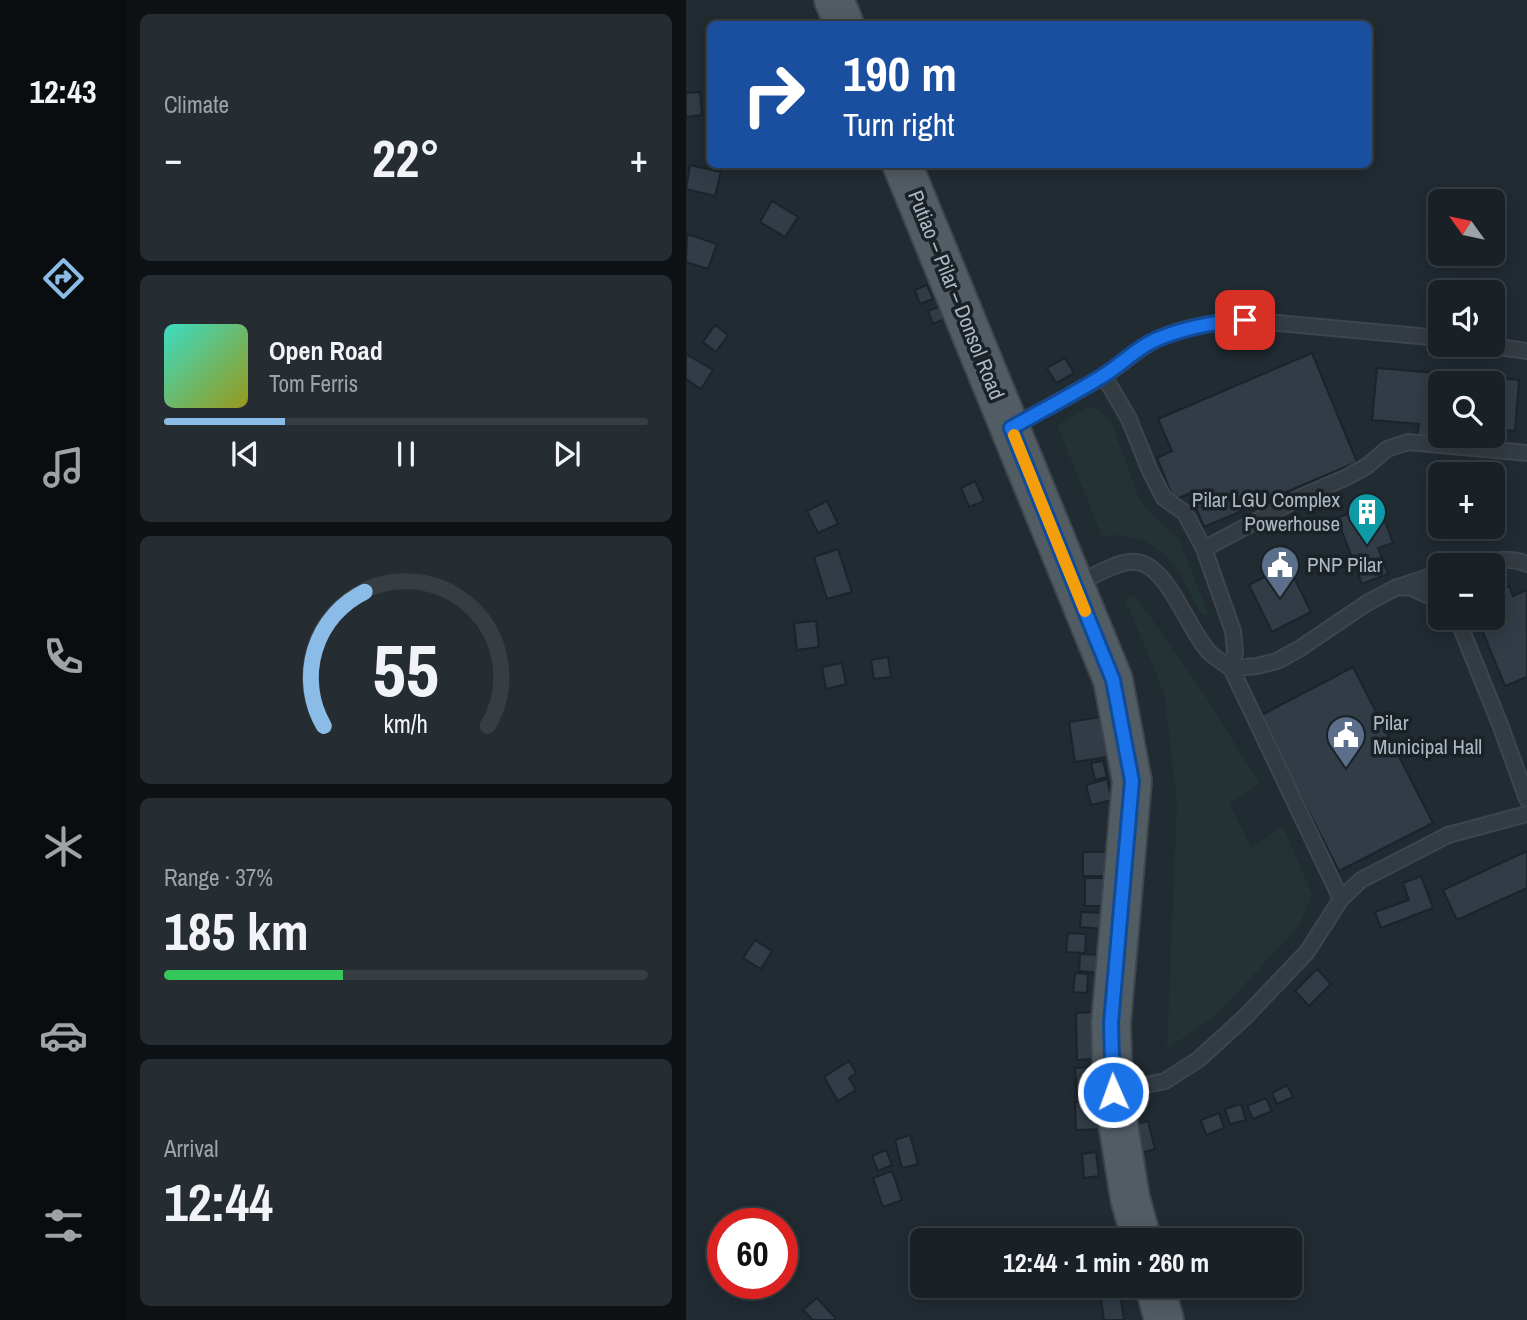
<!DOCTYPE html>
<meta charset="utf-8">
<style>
body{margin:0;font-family:"Archivo Narrow",sans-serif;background:#262d32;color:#f1f3f6;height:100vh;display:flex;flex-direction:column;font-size:26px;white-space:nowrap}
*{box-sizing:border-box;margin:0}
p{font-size:23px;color:#9fa3a7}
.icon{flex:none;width:38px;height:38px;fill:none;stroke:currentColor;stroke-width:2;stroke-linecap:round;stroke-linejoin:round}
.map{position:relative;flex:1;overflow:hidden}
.side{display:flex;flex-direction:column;gap:14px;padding:14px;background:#0e1215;width:560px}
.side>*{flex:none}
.banner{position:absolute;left:21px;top:21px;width:665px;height:147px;border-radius:10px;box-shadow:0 4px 18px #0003,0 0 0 2px #373e43;background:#1a4fa0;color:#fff;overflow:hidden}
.needle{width:46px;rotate:303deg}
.buttons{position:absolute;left:742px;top:189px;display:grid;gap:14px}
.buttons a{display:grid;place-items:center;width:77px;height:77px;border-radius:10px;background:#192026;box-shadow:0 4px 18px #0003,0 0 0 2px #373e43;font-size:35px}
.speed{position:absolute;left:21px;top:1208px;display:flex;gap:14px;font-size:35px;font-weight:700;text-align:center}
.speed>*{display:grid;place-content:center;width:91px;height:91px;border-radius:50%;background:#192026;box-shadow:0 4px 18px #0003,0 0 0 2px #373e43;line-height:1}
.speed .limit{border:10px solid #d22;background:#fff;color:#111}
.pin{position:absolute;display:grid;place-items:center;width:60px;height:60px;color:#fff;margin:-30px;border-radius:14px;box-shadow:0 4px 10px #0006}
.me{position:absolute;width:77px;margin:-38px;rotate:358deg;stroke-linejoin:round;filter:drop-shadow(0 0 5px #0008)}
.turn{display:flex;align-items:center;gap:24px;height:147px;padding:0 21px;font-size:32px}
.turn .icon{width:91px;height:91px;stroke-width:2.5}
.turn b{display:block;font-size:49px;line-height:60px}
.big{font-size:52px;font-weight:800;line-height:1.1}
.side .card{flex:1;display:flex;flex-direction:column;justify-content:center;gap:10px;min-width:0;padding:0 24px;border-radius:10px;background:#262d32}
.side .dial{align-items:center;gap:0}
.dial svg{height:182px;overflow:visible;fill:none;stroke:#373e43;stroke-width:7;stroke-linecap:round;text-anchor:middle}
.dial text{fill:#f1f3f6;stroke:none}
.song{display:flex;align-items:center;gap:21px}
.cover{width:84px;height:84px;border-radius:10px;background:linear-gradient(135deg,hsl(170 70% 55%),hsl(60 70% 35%))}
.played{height:7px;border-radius:4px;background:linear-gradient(90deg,#8bbce8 25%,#373e43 25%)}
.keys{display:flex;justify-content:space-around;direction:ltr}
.heat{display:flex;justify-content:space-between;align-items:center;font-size:38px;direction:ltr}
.charge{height:10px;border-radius:5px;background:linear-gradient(90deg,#34c759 37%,#373e43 0)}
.trip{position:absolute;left:224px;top:1228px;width:392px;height:70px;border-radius:10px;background:#192026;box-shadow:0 4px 18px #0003,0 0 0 2px #373e43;font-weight:800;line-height:70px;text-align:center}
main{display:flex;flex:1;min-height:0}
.tab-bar{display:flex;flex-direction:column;width:126px;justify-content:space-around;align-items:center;background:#0a0d0f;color:#9fa3a7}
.tab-bar .icon{width:49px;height:49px}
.tab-bar .current{color:#8bbce8}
.tab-bar b{font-size:32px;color:#f1f3f6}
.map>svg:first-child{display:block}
.green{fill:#233333}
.building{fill:#313c46;stroke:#1c232a;stroke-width:2}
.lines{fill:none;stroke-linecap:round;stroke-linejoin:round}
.service-casing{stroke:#3e454d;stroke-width:18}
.primary-casing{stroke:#3e454d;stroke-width:42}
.service{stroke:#343c43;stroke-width:14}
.primary{stroke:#525c63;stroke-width:38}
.route-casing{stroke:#114b97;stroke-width:18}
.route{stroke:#1a73e8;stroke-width:12}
.slow{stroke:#f59e0b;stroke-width:12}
.labels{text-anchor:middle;stroke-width:7;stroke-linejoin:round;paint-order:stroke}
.street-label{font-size:21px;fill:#aeb8c0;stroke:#1a2127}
.poi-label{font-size:21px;fill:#aeb8c0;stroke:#1a2127;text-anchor:start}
</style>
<main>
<nav class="tab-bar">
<b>12:43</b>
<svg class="icon current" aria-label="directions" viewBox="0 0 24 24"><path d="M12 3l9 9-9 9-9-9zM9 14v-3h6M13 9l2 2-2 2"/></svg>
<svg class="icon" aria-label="music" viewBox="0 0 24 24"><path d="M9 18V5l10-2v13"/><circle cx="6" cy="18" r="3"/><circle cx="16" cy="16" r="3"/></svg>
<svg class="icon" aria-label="phone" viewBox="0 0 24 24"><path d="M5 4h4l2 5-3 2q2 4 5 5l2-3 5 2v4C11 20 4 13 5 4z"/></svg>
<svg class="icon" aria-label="climate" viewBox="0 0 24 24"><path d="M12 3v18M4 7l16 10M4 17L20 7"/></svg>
<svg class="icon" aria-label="car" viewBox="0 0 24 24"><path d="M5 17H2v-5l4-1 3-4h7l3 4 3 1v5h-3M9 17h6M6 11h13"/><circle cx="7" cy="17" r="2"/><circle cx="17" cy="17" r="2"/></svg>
<svg class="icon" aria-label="filters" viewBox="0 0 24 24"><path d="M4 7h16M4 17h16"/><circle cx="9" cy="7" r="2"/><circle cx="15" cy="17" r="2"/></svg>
</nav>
<section class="side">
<div class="card"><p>Climate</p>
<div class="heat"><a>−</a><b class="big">22°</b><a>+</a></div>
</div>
<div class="card">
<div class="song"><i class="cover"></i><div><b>Open Road</b><p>Tom Ferris</p></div></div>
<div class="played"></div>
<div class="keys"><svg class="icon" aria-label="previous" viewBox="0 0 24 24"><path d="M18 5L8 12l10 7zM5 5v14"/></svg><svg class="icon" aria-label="pause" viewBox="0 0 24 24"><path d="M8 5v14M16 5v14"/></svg><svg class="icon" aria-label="next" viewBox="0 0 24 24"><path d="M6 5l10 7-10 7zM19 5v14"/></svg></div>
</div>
<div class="card dial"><svg viewBox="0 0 100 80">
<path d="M14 69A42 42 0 1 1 86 69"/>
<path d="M14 69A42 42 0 0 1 32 10" stroke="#8bbce8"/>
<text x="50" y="56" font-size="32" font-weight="700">55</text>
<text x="50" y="72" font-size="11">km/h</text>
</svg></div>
<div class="card"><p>Range · 37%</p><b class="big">185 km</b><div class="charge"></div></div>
<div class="card"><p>Arrival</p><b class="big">12:44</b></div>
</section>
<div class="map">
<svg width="841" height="1320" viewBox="0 0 841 1320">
<rect width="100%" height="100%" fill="#212b32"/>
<path class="green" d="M 403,407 L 409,408 L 424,419 L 452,495 L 458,507 L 493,539 L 522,613 L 520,616 L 516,615 C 497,582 489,550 449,538 C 436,535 429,534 417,538 L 371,425 Z
M 446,596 L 451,598 L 520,697 L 573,783 L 544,804 L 565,848 L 597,826 L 626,895 L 613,926 L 528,1017 L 481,1049 L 491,804 L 478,693 L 440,602 L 441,597 Z"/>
<path class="building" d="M 14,92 L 16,115 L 0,117 L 0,93 Z
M 4,165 L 35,172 L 29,196 L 0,189 Z
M 86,201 L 112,217 L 99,237 L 74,222 Z
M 1,234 L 31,244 L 22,269 L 0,262 Z
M 241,285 L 247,299 L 234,304 L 229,290 Z
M 253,307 L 258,319 L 247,324 L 242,311 Z
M 29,325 L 42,335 L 30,352 L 17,342 Z
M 626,353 L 671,462 L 518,527 L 504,493 L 488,500 L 471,458 L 486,451 L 472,419 Z
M 0,354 L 27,370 L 15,389 L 0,379 Z
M 379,358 L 388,373 L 370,383 L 361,368 Z
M 691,368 L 833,380 L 829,431 L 807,429 L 807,383 L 754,383 L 754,436 L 783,436 L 782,443 L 731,438 L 733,424 L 686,420 Z
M 289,481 L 298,501 L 283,507 L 275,488 Z
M 141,501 L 152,524 L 132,533 L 121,511 Z
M 692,502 L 707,543 L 692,548 L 702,574 L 676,584 L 651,518 Z
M 152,549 L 166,592 L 141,599 L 128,557 Z
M 602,565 L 625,612 L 586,632 L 563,585 Z
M 812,579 L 816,589 L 823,586 L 827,596 L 841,590 L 841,677 L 819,686 L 791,618 L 807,618 L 807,581 Z
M 130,621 L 133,647 L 111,650 L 108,623 Z
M 202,657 L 205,677 L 188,679 L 185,660 Z
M 156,663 L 160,684 L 140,689 L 136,667 Z
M 667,667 L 747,823 L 653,871 L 574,716 Z
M 415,717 L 421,757 L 389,762 L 383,722 Z
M 417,761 L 421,777 L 409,780 L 405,763 Z
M 421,779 L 426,800 L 405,805 L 400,785 Z
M 841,851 L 841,888 L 771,920 L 757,890 Z
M 397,852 L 421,852 L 421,876 L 397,876 Z
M 735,876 L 747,908 L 695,928 L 689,912 L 723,900 L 717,883 Z
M 399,878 L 418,878 L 418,906 L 399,906 Z
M 395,912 L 419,913 L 418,929 L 394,927 Z
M 382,933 L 400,934 L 399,953 L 380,952 Z
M 69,940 L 86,951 L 75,969 L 57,958 Z
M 394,954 L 416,955 L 414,973 L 393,971 Z
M 631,969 L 645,984 L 623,1006 L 609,991 Z
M 389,973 L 402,974 L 401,993 L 387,992 Z
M 408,1012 L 409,1059 L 391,1060 L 390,1013 Z
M 163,1061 L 170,1073 L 163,1078 L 170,1090 L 152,1101 L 138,1077 Z
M 410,1067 L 411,1092 L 391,1094 L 389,1068 Z
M 601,1085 L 607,1097 L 591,1104 L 586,1093 Z
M 580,1098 L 586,1111 L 567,1119 L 561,1106 Z
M 413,1101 L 415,1129 L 390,1130 L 389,1102 Z
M 555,1104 L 560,1120 L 544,1124 L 539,1109 Z
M 533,1113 L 538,1128 L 520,1135 L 515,1120 Z
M 462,1121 L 469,1149 L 455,1153 L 447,1125 Z
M 224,1135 L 232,1164 L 216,1168 L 209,1140 Z
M 200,1150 L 206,1165 L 192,1171 L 186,1156 Z
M 410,1152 L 413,1176 L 398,1178 L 396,1154 Z
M 206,1171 L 216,1200 L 197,1207 L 187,1178 Z
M 421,1233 L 423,1241 L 396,1241 L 395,1238 Z
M 433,1286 L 438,1320 L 418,1320 L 413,1287 Z
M 131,1298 L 150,1319 L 150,1320 L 127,1320 L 117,1310 Z"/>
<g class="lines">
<defs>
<path id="service" d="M 798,345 L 841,351
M 418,376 L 443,419 L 464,471 L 478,498 L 499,513 L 518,549 L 547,631 L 549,652 L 545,668 L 571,666 L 591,661 L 613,649 L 681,603 L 711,587 L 726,588 L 754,601
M 325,427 C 355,411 386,395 416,377 C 433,367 447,353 464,343 C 490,328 530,322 559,320 L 754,338
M 518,549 L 615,497 L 661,477 L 681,466 L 701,449 L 722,442 L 841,453
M 787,565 C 805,561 823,556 841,564
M 390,584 C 406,577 433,560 450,562 C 481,564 503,631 523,652 C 529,658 538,663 545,668 L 655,899
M 715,586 L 754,573
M 771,618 L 815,727 L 841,799
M 428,1092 L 479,1081 L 513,1059 L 560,1016 L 621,952 L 655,899 L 675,880 L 762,835 L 841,814"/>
<path id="primary" d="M 148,0 L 158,24
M 216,164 L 427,680 L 446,781 L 425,1023 L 427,1092 L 444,1198 L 456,1241
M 469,1286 L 478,1320"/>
</defs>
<use href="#service" class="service-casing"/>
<use href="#primary" class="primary-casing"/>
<use href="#service" class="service"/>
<use href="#primary" class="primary"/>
</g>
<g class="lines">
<defs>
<path id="route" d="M 427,1092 L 425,1023 L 446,781 L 427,680 L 325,428 C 355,411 386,395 415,377 C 434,366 449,349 469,340 C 497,328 529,322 559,320"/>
</defs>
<use href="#route" class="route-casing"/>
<use href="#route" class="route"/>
<path class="slow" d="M 328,435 L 399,611"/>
</g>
<defs>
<symbol id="building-pin" viewBox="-11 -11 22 30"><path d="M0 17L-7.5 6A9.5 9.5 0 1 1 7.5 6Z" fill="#0f9aa8" stroke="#1a2127"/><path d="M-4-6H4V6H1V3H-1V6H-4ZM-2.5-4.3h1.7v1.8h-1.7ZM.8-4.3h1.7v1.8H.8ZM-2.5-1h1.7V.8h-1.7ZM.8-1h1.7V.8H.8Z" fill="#fff"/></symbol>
<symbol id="civic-pin" viewBox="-11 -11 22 30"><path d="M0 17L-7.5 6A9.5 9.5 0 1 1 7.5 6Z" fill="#5c6f8a" stroke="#1a2127"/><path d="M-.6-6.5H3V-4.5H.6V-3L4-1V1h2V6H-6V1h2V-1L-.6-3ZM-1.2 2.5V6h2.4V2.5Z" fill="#fff"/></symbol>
</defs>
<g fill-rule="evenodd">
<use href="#building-pin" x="659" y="490" width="44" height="60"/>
<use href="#civic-pin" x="572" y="543" width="44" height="60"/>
<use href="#civic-pin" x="638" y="713" width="44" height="60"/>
</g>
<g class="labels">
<g class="street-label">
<text transform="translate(270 295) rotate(68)" y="7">Putiao – Pilar – Donsol Road</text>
</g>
<g class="poi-label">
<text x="654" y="507" text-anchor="end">Pilar LGU Complex<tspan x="654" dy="24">Powerhouse</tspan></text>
<text x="621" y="572">PNP Pilar</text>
<text x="687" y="730">Pilar<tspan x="687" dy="24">Municipal Hall</tspan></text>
</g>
</g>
</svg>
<div class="buttons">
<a><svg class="needle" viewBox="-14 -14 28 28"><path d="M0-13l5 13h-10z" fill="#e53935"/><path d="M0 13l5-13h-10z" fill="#9fa3a7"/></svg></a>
<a><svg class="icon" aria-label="sound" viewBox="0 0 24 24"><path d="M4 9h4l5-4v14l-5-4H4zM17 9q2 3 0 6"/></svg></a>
<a><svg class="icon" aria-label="search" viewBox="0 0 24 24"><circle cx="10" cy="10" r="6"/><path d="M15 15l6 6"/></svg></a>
<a>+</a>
<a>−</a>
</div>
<div class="speed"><div class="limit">60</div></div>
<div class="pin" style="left:559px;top:320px;background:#d93025"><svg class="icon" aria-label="arrive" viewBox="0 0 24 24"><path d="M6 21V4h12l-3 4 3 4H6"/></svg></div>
<svg class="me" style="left:427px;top:1092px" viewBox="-20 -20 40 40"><circle r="17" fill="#1a73e8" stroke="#fff" stroke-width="3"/><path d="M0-11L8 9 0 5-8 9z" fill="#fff"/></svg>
<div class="trip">12:44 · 1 min · 260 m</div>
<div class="banner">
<div class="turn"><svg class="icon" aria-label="right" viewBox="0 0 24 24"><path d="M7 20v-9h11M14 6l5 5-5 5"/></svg><div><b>190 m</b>Turn right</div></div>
</div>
</div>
</main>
